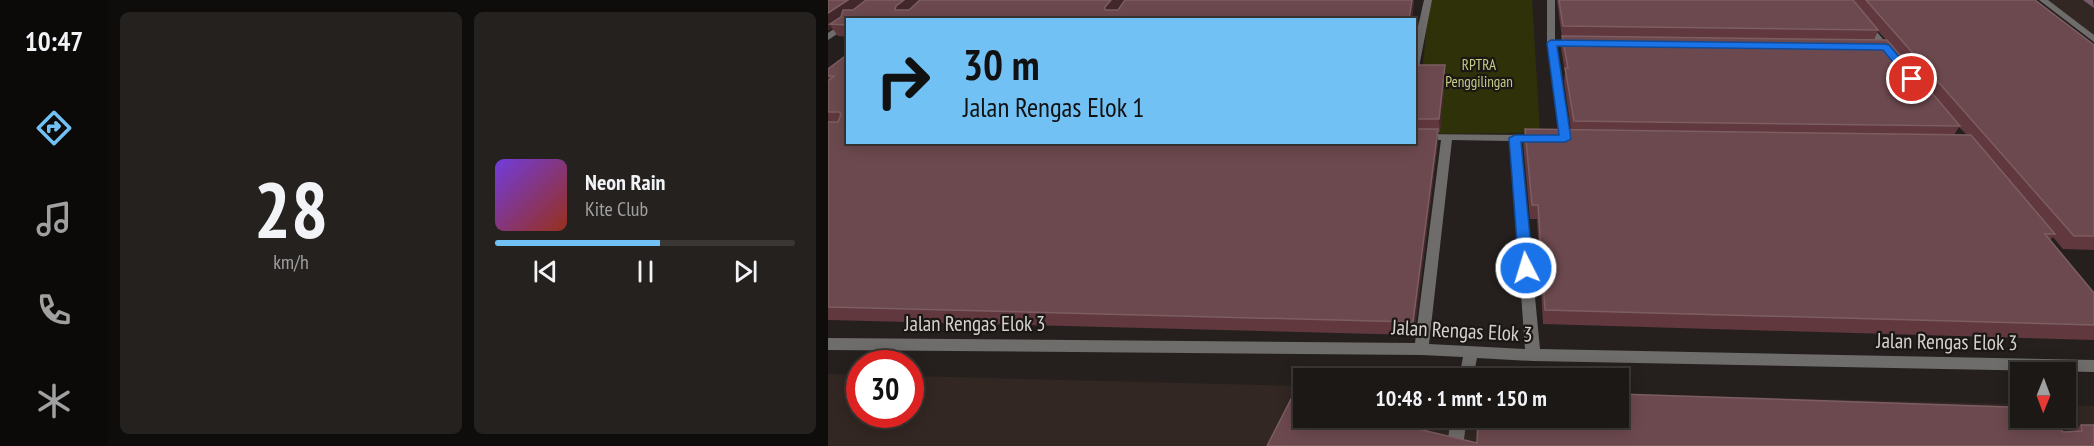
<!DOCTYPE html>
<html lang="id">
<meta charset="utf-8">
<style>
body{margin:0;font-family:"PT Sans Narrow",sans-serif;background:#25211f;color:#f1f3f6;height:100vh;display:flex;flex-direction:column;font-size:22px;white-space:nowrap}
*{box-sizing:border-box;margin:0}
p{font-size:20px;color:#a0a0a1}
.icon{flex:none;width:33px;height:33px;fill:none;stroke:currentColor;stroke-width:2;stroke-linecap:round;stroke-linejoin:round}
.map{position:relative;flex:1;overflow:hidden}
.panel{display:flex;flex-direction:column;gap:12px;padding:12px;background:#0f0d0c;width:720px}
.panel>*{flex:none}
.guide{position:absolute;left:18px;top:18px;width:570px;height:126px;border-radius:0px;box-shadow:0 3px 15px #0003,0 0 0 2px #3a3735;background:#72c1f5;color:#111;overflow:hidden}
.needle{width:39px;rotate:181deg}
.controls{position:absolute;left:1182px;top:362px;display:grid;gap:12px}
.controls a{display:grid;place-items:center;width:66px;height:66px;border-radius:0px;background:#1c1816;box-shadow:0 3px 15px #0003,0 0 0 2px #3a3735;font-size:30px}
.speed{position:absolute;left:18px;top:350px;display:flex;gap:12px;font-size:30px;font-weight:700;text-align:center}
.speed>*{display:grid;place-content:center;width:78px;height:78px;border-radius:50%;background:#1c1816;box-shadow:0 3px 15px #0003,0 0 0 2px #3a3735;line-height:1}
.speed .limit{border:9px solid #d22;background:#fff;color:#111}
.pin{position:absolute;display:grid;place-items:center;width:51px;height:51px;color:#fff;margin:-26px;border:3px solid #fff;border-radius:50%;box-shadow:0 2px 6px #0007}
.me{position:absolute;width:66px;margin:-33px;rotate:355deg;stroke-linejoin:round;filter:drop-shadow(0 0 4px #0008)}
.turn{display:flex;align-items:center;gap:21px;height:126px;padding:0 18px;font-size:27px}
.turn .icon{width:78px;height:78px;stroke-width:2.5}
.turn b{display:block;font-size:42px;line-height:51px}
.panel .widget{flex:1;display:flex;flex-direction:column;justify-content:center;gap:9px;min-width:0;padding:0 21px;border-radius:9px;background:#25211f}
.panel .dial{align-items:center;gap:0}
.dial b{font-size:78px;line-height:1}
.song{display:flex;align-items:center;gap:18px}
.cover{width:72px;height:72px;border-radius:9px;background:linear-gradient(135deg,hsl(260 70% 55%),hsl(10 70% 35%))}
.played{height:6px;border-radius:3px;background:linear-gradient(90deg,#72c1f5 55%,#3a3735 55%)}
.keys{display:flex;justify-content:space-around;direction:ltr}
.panel .tiles{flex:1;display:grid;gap:12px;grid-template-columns:repeat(2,1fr)}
.trip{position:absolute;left:465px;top:368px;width:336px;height:60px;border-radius:0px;background:#1c1816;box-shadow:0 3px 15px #0003,0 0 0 2px #3a3735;font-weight:600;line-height:60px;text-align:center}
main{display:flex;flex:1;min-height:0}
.dock{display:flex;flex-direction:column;width:108px;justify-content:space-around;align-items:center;background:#0b0a09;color:#a0a0a1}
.dock .icon{width:42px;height:42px}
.dock .selected{color:#72c1f5}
.dock b{font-size:27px;color:#f1f3f6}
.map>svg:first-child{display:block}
.built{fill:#322722}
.green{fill:#2f3109}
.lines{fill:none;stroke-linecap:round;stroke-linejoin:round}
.stream{fill:#755c6c;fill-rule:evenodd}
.street{fill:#6e6d6b;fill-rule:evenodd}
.wall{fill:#60383e;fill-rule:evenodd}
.shaded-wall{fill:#43282b}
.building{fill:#6c494e;stroke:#7c5e62;stroke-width:1.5}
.route{fill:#1a73e8;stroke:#114b97;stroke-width:1.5}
.labels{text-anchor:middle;stroke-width:4.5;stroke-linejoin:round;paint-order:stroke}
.far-park-label{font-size:15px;fill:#c6cb86;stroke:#1b1714}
.near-street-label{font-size:21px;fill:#d4d1cf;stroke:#1b1714}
</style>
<main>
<nav class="dock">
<b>10:47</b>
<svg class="icon selected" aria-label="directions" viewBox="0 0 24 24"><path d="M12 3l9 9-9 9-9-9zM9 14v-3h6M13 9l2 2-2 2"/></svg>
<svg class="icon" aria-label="music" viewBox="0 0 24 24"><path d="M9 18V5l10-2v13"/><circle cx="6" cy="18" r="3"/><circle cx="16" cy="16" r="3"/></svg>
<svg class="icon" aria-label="phone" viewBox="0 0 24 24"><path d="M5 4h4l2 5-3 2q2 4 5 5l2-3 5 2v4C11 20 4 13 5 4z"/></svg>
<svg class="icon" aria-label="climate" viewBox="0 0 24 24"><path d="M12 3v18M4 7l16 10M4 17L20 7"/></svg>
</nav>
<section class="panel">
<div class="tiles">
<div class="widget dial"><b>28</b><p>km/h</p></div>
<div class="widget">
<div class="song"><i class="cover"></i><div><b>Neon Rain</b><p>Kite Club</p></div></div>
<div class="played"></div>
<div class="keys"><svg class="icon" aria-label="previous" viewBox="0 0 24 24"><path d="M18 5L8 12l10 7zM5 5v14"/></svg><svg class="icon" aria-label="pause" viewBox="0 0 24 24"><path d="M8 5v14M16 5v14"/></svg><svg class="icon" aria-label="next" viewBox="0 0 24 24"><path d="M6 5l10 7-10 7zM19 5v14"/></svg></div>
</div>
</div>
</section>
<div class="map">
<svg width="1266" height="446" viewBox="0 0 1266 446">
<rect width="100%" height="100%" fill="#25201e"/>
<path class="built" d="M 1213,0 L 1266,0 L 1266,42 Z
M 0,374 L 31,375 L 32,414 L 82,414 L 83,376 L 475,386 L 476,417 L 790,417 L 791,394 L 1192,404 L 1192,417 L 1238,417 L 1238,405 L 1266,406 L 1266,446 L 0,446 Z"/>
<path class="green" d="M 602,0 L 704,0 L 712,133 L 587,134 Z"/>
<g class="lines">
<path class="stream" d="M 1255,0 L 1265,0 L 1266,8 Z"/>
<path class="street" d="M 596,0 L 604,0 L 591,67 L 586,70 L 586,44 Z
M 719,0 L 727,0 L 727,40 L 749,40 L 753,43 L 749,46 L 728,46 L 742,139 L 737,142 L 732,139 L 719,43 Z
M 1014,0 L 1022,0 L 1065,51 L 1065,55 L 1059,55 Z
M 1211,0 L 1220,0 L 1266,35 L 1266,42 Z
M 17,21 L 20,21 L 20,27 L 0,40 L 0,33 Z
M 586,134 L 711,135 L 716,138 L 711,141 L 692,141 L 712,349 L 1266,360 L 1266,372 L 705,361 L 649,358 L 645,378 L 631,378 L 635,357 L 593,355 L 0,350 L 0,338 L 587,343 L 613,140 L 586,140 ZM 624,140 L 682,141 L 697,349 L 601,344 Z
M 623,417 L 639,417 L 635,446 L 619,446 Z"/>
</g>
<path class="wall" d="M 0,0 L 289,10 L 298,0 L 586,0 L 584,20 L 20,20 L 20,37 L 10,36 L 4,28 L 0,30 Z
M 729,0 L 1207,0 L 1266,45 L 1266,250 L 1235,249 L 1225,237 L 1222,240 L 1266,293 L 1266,340 L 715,324 L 709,219 L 702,219 L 695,143 L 697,129 L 743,130 L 736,81 L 737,72 L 733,48 L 734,38 ZM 1050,31 L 1058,40 L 1046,40 ZM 1131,127 L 1139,135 L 1126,135 Z
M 20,54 L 20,142 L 586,142 L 586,65 L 617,78 L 612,132 L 610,132 L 610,142 L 586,335 L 0,320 L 0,69 Z
M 1192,423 L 1235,432 L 1245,432 L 1253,425 L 1266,446 Z"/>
<path class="shaded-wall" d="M 20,0 L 44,0 L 2,24 L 4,28 L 0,30 L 0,13 Z
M 76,0 L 96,0 L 74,20 L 67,10 L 68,6 Z
M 283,0 L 297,0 L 281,19 L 277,10 L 277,7 Z
M 584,0 L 586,0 L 584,20 L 581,20 Z
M 617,65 L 617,78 L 612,132 L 611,119 Z
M 610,129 L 610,142 L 586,335 L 585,322 Z"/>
<path class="building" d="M 0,0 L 20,0 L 0,13 Z
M 38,0 L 76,0 L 68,6 L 67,10 L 81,10 L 92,0 L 283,0 L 277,7 L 277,10 L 290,10 L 297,0 L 584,0 L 581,20 L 20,20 L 20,25 L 2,24 L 13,17 L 15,10 L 25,10 Z
M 731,0 L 1025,0 L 1050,30 L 735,26 Z
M 1038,0 L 1207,0 L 1266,45 L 1266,236 L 1246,236 Z
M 734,36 L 1059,40 L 1132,126 L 746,121 L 737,68 L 740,68 Z
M 20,54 L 20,142 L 586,142 L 586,129 L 610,129 L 585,322 L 0,307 L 0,122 L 10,122 L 13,114 L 11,112 L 0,112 L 0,81 L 6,76 L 0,76 L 0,69 Z
M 586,65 L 617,65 L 611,119 L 586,119 Z
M 697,129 L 1143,135 L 1227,234 L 1217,234 L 1266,293 L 1266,325 L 717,310 L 710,205 L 704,205 Z
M 790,394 L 1182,407 L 1192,423 L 1229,424 L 1235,432 L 1254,431 L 1253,425 L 1266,425 L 1266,446 L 439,446 L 463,399 L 476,401 L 476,417 L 540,417 L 649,443 L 650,417 L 790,417 Z"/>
<path class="route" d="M 723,40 L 1057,44 L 1061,45 L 1090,79 L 1084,82 L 1080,81 L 1055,50 L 729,46 L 743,139 L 737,142 L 693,142 L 705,268 L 698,274 L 691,268 L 681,138 L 687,135 L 731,135 L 719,43 Z"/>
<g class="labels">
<g class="far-park-label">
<text x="651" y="70">RPTRA<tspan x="651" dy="17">Penggilingan</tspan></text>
</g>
<g class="near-street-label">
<text x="147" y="331">Jalan Rengas Elok 3</text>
<text transform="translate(634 331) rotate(3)" y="7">Jalan Rengas Elok 3</text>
<text transform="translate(1119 342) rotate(1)" y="7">Jalan Rengas Elok 3</text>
</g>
</g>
</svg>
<div class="controls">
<a><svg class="needle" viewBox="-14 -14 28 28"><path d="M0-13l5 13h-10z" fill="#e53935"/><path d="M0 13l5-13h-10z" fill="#a0a0a1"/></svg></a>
</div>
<div class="speed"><div class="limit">30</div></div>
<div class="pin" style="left:1084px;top:79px;background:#d93025"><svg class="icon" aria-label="arrive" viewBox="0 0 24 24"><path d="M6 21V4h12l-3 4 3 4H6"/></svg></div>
<svg class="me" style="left:698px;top:268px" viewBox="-20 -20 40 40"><circle r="17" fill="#1a73e8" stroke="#fff" stroke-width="3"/><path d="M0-11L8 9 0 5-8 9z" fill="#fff"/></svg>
<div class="trip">10:48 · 1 mnt · 150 m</div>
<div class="guide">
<div class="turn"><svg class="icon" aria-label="right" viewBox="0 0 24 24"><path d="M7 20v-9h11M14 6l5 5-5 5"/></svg><div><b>30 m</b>Jalan Rengas Elok 1</div></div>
</div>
</div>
</main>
